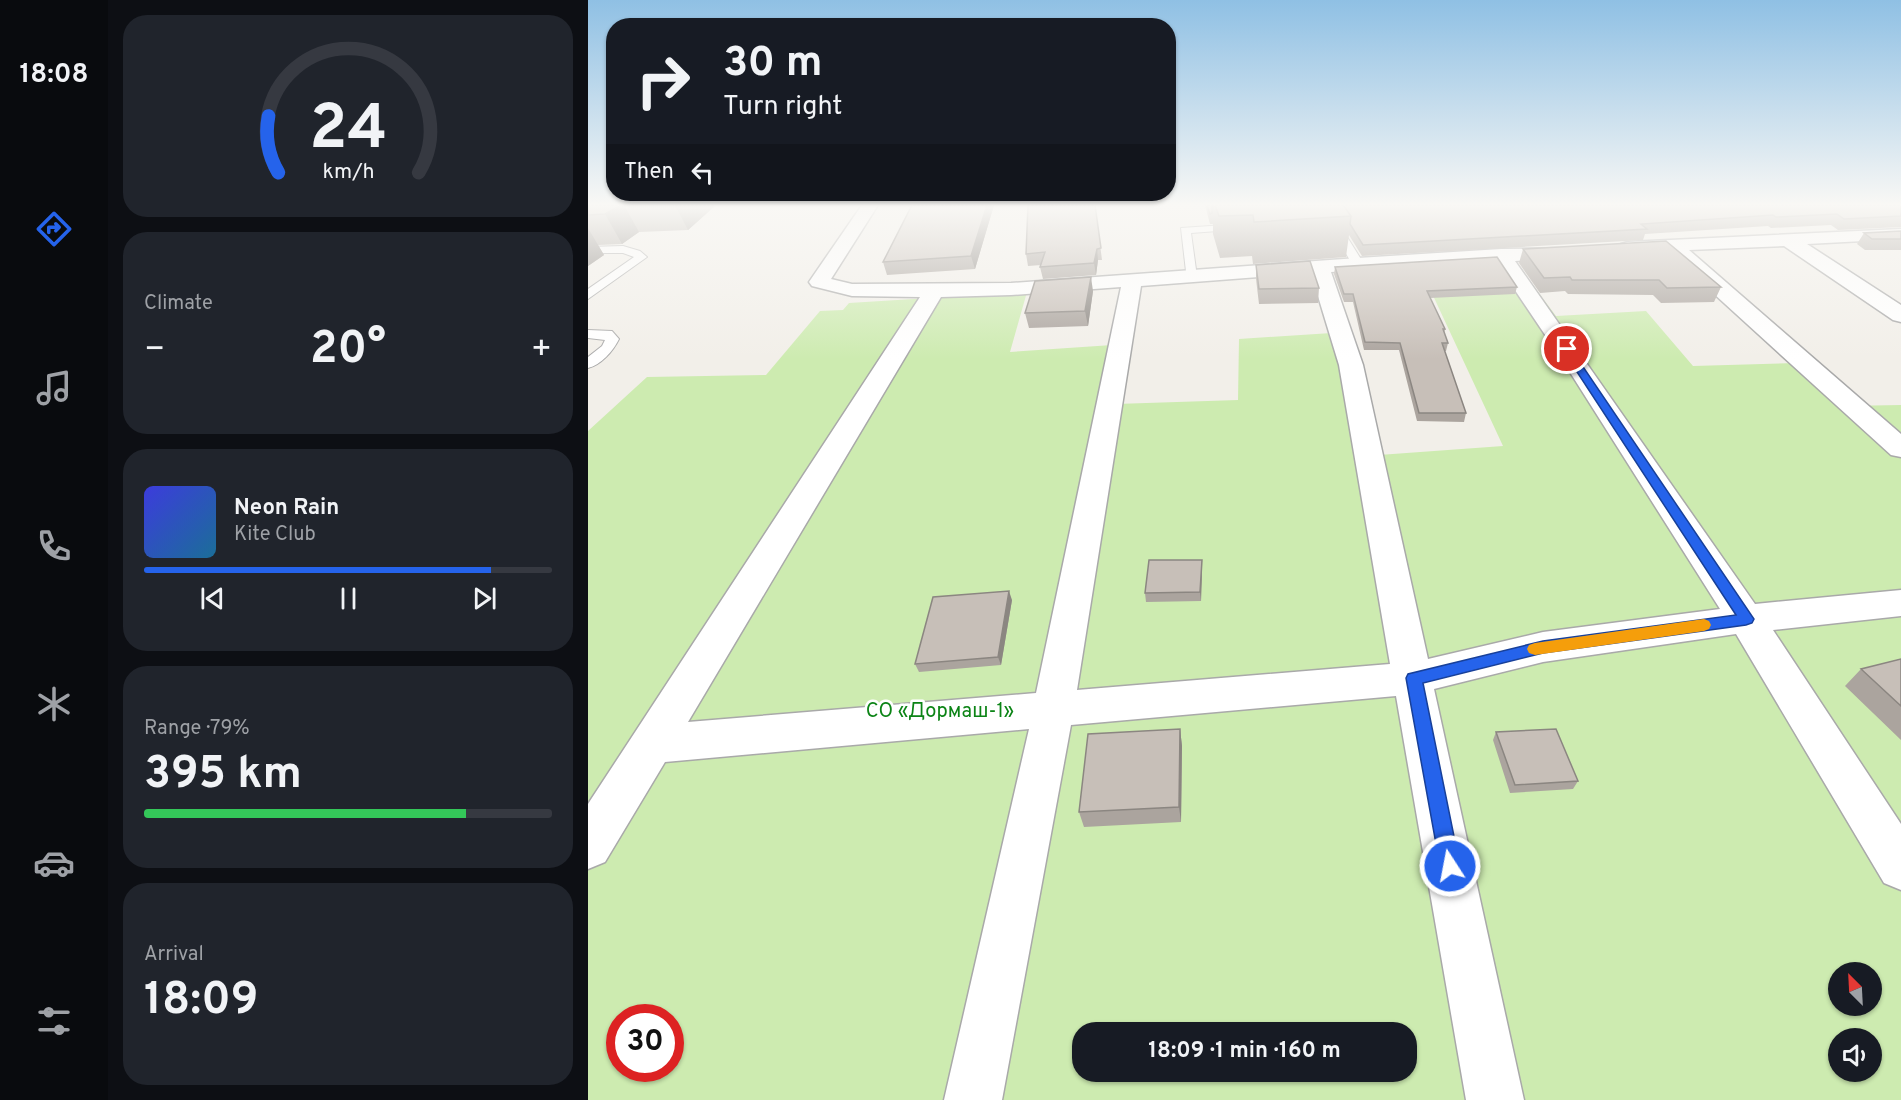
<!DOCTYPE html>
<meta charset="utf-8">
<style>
body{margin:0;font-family:Overpass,sans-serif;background:#20242c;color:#f1f3f6;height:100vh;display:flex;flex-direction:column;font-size:22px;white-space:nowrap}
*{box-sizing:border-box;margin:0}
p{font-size:20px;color:#9ea1a6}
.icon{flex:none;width:33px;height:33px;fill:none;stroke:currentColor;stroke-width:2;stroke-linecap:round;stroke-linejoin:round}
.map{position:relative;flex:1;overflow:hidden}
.panel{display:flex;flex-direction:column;gap:15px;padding:15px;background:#0d0f14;width:480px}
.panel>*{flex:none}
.hud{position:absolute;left:18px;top:18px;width:570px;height:183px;border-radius:24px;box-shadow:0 2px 4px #0004;background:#171b24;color:#f1f3f6;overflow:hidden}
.needle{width:39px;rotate:336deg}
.controls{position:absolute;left:1240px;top:962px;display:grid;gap:12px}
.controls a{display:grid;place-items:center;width:54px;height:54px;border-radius:50%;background:#171b24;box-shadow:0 2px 4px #0004;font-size:30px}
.speed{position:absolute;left:18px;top:1004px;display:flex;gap:12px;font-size:30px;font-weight:700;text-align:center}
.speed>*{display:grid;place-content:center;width:78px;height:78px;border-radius:50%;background:#171b24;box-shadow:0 2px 4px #0004;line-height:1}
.speed .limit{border:9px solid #d22;background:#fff;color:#111}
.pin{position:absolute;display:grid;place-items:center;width:51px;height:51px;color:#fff;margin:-26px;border:3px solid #fff;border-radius:50%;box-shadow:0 2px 6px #0007}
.me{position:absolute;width:66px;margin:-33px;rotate:349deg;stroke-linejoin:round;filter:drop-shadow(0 0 4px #0008)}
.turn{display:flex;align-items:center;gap:21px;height:126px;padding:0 18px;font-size:27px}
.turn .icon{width:78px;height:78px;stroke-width:2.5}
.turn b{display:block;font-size:42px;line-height:51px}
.then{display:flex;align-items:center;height:57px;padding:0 18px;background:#0003;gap:12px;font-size:22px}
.big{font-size:45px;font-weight:700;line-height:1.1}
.panel .tile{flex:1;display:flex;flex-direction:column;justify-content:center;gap:9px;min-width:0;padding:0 21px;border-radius:24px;background:#20242c}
.panel .dial{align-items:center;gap:0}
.dial svg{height:156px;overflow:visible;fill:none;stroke:#363941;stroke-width:7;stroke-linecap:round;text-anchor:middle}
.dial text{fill:#f1f3f6;stroke:none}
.song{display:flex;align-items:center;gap:18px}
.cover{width:72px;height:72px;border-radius:9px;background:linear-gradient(135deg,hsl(240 70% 55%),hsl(200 70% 35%))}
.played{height:6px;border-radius:3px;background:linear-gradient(90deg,#2563eb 85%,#363941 85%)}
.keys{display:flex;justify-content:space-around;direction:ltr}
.heat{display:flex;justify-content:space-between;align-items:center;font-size:33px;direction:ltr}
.charge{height:9px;border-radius:4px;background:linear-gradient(90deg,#34c759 79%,#363941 0)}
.trip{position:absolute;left:484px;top:1022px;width:345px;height:60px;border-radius:24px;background:#171b24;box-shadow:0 2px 4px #0004;font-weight:700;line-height:60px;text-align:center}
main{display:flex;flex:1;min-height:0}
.tabs{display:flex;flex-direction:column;width:108px;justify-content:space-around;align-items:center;background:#090b0e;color:#9ea1a6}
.tabs .icon{width:42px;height:42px}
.tabs .selected{color:#2563eb}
.tabs b{font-size:27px;color:#f1f3f6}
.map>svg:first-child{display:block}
.grass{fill:#cdebb0;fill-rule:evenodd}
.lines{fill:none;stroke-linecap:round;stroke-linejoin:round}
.lane-casing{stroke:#a9a9a9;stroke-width:2}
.street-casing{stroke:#a9a9a9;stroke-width:3}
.lane{fill:#fff;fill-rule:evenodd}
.street{fill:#fff;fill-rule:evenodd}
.wall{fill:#aba49e}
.shaded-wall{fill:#8b8681}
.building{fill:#c7bfb8;stroke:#8b8681;stroke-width:1.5}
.route{fill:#2563eb;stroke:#184099;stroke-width:1.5}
.slow{fill:#f59e0b}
.labels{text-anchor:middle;stroke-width:5;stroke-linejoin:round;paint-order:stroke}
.near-park-label{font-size:20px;fill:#0c8416;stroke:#fff}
</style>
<main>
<nav class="tabs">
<b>18:08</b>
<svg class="icon selected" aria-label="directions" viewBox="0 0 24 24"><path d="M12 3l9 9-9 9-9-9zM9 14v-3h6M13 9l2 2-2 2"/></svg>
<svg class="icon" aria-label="music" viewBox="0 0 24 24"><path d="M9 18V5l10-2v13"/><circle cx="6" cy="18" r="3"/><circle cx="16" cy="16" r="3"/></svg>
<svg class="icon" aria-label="phone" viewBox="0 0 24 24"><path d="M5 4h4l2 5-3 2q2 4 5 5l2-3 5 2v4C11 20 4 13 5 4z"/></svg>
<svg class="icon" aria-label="climate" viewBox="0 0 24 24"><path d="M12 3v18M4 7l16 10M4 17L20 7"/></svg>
<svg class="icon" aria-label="car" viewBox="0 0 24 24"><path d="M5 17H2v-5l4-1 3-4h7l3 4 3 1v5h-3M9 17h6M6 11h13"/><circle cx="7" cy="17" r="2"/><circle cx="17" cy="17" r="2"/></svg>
<svg class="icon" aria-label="filters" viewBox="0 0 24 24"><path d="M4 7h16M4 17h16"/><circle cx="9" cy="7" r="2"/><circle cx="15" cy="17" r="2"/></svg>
</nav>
<section class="panel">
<div class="tile dial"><svg viewBox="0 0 100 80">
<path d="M14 69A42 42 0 1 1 86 69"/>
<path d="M14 69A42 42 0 0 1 9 40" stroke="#2563eb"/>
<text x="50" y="56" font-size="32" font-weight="700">24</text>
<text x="50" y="72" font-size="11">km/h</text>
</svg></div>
<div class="tile"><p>Climate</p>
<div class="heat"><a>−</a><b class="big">20°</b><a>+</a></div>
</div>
<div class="tile">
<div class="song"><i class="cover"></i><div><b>Neon Rain</b><p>Kite Club</p></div></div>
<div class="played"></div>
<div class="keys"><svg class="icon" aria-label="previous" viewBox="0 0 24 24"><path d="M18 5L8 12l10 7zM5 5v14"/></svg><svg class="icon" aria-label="pause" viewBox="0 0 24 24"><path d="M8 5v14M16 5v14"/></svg><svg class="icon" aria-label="next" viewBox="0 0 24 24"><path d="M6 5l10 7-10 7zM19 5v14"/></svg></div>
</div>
<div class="tile"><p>Range · 79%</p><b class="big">395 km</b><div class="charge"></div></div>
<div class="tile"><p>Arrival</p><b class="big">18:09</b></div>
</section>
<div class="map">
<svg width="1313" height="1100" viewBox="0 0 1313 1100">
<rect width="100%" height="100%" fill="#f2efe9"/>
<path class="grass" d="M 932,268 L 968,316 L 1058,311 L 1105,366 L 1208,363 L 1257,406 L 1313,405 L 1313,1100 L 0,1100 L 0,431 L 59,377 L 178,375 L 232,311 L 255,310 L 261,303 L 439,292 L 422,352 L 539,344 L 528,404 L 650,400 L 651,339 L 759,332 L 791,455 L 915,446 L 835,274 ZM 1251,972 L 1284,972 L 1284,1005 L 1251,1005 ZM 32,1017 L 82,1017 L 82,1068 L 32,1068 ZM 495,1032 L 819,1032 L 819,1071 L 495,1071 ZM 1251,1038 L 1284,1038 L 1284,1071 L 1251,1071 Z"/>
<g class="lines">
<defs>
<path id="lane" d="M 746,221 L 751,224 L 776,264 L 774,266 L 770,267 L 764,264 L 741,224 Z
M 652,224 L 656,225 L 656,229 L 603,233 L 609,277 L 603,281 L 599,280 L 593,228 Z
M 35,246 L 52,251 L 59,257 L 0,299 L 0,289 L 46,257 L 35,253 L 0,253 L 0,247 Z
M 0,330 L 24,331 L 31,339 C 25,351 13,365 0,368 L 0,357 L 14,346 L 17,340 L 0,338 Z"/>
<path id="street" d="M 274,205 L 290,205 L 243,279 L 264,284 L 423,283 L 770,258 L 913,249 L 984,248 L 987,252 L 984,256 L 977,258 L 927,261 L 1167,604 L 1313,590 L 1313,616 L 1185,630 L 1313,824 L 1313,890 L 1296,883 L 1148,634 L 955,662 L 846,689 L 936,1100 L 878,1100 L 808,696 L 483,725 L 414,1100 L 356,1100 L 441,729 L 77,762 L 17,862 L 0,869 L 0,804 L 332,297 L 264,296 L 224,286 L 221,282 ZM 908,262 L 978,366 L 1132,609 L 955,632 L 840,659 L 775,365 L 743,272 ZM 723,273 L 751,365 L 802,664 L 489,690 L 553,286 ZM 533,287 L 448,693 L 100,722 L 353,297 L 423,295 Z
M 1313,229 L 1313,239 L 1219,244 L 1313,305 L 1313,322 L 1305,320 L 1196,246 L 1101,250 L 1313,434 L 1313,457 L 1303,455 L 1080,252 L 1033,252 L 1031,248 L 1033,244 L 1040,242 Z"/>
</defs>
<use href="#lane" class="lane-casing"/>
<use href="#street" class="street-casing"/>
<use href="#lane" class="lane"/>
<use href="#street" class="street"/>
</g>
<path class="wall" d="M 0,205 L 128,205 L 100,230 L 51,232 L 34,244 L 10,245 L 16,255 L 0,266 Z
M 324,205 L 406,205 L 387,269 L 299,275 L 295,262 Z
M 507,205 L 514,260 L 510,260 L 508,275 L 455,279 L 452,267 L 453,265 L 440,266 L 438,254 Z
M 617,205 L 1313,205 L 1313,227 L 1250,230 L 1243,225 L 1183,228 L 1180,226 L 1057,234 L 1055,240 L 774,256 L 761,235 L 758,257 L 665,264 L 664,256 L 632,258 L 625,234 L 625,224 L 622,224 Z
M 1313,231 L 1313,250 L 1277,250 L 1269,244 L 1276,233 Z
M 935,249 L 1133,287 L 1126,302 L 1073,303 L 1065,295 L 980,294 L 977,291 L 952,293 L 931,263 Z
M 668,265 L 731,288 L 730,303 L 671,304 L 668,279 Z
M 747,267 L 929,287 L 927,294 L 842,298 L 857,329 L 856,333 L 860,343 L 858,351 L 856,351 L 878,413 L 876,422 L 829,421 L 811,350 L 776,350 L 765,302 L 756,302 L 746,274 Z
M 505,291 L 500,326 L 441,328 L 437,313 Z
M 614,560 L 613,601 L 558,602 L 557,593 Z
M 424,600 L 413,665 L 331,672 L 327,664 Z
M 1313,659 L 1313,740 L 1257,686 L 1273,669 Z
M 592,729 L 594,746 L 593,822 L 496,827 L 491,812 Z
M 908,732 L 990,781 L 985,789 L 922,793 L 905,740 Z"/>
<path class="shaded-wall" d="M 33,205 L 36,205 L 51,232 L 34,244 L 17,214 Z
M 87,205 L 128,205 L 100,230 Z
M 399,205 L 406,205 L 387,269 L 383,256 Z
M 0,228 L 16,255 L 0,266 Z
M 509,249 L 510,260 L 508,275 L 506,263 Z
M 503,277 L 505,291 L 500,326 L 497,311 Z
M 614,560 L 614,569 L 613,601 L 612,592 Z
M 421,591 L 424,600 L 413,665 L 410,657 Z
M 592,729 L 594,746 L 593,822 L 591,807 Z"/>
<path class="building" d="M 0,205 L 33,205 L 17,214 L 0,215 Z
M 324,205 L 399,205 L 383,256 L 295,262 Z
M 440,205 L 507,205 L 513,248 L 509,249 L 506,263 L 452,267 L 457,252 L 438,254 Z
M 619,205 L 624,205 L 624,213 L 622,214 Z
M 627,205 L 755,205 L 763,216 L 666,222 L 665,215 L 631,216 Z
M 755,205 L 1313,205 L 1313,216 L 1256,219 L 1249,214 L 1188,217 L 1185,215 L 1053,224 L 1059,229 L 775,245 L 762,224 L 763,216 Z
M 1313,231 L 1313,239 L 1284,239 L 1276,233 Z
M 1078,241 L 1133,287 L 1079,288 L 1071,280 L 984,280 L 982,277 L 956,278 L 935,249 Z
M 909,257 L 929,287 L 839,291 L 857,329 L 855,329 L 860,343 L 854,343 L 878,413 L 831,413 L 812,343 L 777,342 L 765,294 L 756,294 L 747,267 Z
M 722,261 L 731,288 L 671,289 L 668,265 Z
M 503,277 L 497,311 L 437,313 L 447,281 Z
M 561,560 L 614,560 L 612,592 L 557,593 Z
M 421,591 L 410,657 L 327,664 L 345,597 Z
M 1313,659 L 1313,706 L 1273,669 Z
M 592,729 L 591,807 L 491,812 L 500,734 Z
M 968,729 L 990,781 L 927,785 L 908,732 Z"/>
<linearGradient id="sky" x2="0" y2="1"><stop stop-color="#8fc0e4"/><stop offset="0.57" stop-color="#f9f8f5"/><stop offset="1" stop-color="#f9f8f5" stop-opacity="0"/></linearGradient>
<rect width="1313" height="359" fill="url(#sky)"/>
<path class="route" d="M 979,346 L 983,349 L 1166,619 L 1164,623 L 1158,625 L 955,653 L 835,683 L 872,866 L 869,873 L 862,876 L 855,873 L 852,866 L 818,678 L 820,674 L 955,641 L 1148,615 L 974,349 Z"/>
<path class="slow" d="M 1116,619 L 1121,621 L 1123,625 L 1121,629 L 1116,631 L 947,655 L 941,653 L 939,649 L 941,645 L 947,643 Z"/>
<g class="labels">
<g class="near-park-label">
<text x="352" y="717">СО «Дормаш-1»</text>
</g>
</g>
</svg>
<div class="controls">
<a><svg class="needle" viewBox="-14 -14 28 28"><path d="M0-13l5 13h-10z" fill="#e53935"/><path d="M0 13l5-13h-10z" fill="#9ea1a6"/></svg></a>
<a><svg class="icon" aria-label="sound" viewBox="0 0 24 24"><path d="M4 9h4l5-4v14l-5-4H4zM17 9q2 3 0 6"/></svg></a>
</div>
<div class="speed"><div class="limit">30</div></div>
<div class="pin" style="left:979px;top:349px;background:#d93025"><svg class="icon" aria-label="arrive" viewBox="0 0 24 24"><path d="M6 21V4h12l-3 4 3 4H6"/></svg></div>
<svg class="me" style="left:862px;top:866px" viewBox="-20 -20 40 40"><circle r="17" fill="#2563eb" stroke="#fff" stroke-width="3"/><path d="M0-11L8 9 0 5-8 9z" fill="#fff"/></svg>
<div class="trip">18:09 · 1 min · 160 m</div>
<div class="hud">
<div class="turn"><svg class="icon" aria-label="right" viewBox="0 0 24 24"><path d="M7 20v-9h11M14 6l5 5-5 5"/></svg><div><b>30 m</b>Turn right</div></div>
<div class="then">Then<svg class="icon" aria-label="left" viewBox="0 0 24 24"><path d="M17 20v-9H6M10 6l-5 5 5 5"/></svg></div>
</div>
</div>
</main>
